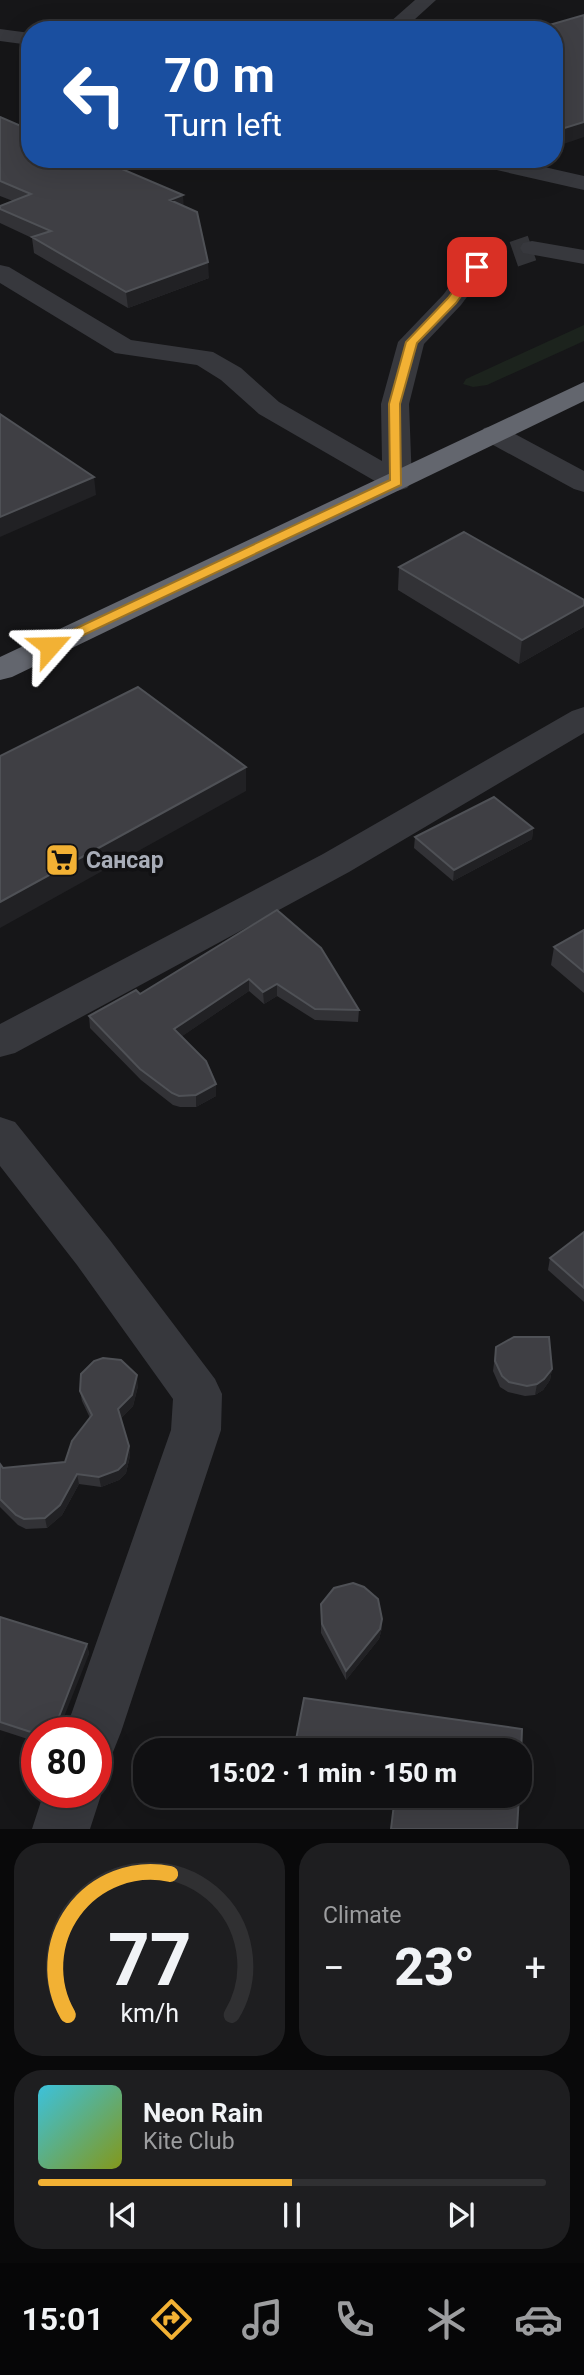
<!DOCTYPE html>
<meta charset="utf-8">
<style>
body{margin:0;font-family:Roboto,sans-serif;background:#1e1e20;color:#f1f3f6;height:100vh;display:flex;flex-direction:column;font-size:26px;white-space:nowrap}
*{box-sizing:border-box;margin:0}
p{font-size:23px;color:#9c9d9f}
.icon{flex:none;width:38px;height:38px;fill:none;stroke:currentColor;stroke-width:2;stroke-linecap:round;stroke-linejoin:round}
.map{position:relative;height:1829px;overflow:hidden}
.details{display:flex;flex-direction:column;gap:14px;padding:14px;background:#09090a;flex:1}
.details>*{flex:none}
.hud{position:absolute;left:21px;top:21px;width:542px;height:147px;border-radius:28px;box-shadow:0 7px 28px #0002,0 0 0 2px #303032;background:#1a4fa0;color:#fff;overflow:hidden}
.speed{position:absolute;left:21px;top:1717px;display:flex;gap:14px;font-size:35px;font-weight:700;text-align:center}
.speed>*{display:grid;place-content:center;width:91px;height:91px;border-radius:50%;background:#101012;box-shadow:0 7px 28px #0002,0 0 0 2px #303032;line-height:1}
.speed .limit{border:10px solid #d22;background:#fff;color:#111}
.pin{position:absolute;display:grid;place-items:center;width:60px;height:60px;color:#fff;margin:-30px;border-radius:14px;box-shadow:0 4px 10px #0006}
.me{position:absolute;width:77px;margin:-38px;rotate:65deg;stroke-linejoin:round;filter:drop-shadow(0 0 5px #0008)}
.turn{display:flex;align-items:center;gap:24px;height:147px;padding:0 28px;font-size:32px}
.turn .icon{width:91px;height:91px;stroke-width:2.5}
.turn b{display:block;font-size:49px;line-height:60px}
.big{font-size:52px;font-weight:800;line-height:1.1}
.details .tile{flex:1;display:flex;flex-direction:column;justify-content:center;gap:10px;min-width:0;padding:0 24px;border-radius:28px;background:#1e1e20}
.details .dial{align-items:center;gap:0}
.dial svg{height:182px;overflow:visible;fill:none;stroke:#303032;stroke-width:7;stroke-linecap:round;text-anchor:middle}
.dial text{fill:#f1f3f6;stroke:none}
.song{display:flex;align-items:center;gap:21px}
.cover{width:84px;height:84px;border-radius:10px;background:linear-gradient(135deg,hsl(190 70% 55%),hsl(70 70% 35%))}
.played{height:7px;border-radius:4px;background:linear-gradient(90deg,#f2b134 50%,#303032 50%)}
.keys{display:flex;justify-content:space-around;direction:ltr}
.heat{display:flex;justify-content:space-between;align-items:center;font-size:38px;direction:ltr}
.details .tiles{flex:1;display:grid;gap:14px;grid-template-columns:1fr 1fr}
.tile:last-child{grid-column:span 2}
.trip{position:absolute;left:133px;top:1738px;width:399px;height:70px;border-radius:28px;background:#101012;box-shadow:0 7px 28px #0002,0 0 0 2px #303032;font-weight:800;line-height:70px;text-align:center}
.tab-bar{display:flex;height:112px;justify-content:space-around;align-items:center;background:#060607;color:#9c9d9f}
.tab-bar .icon{width:49px;height:49px}
.tab-bar .selected{color:#f2b134}
.tab-bar b{font-size:32px;color:#f1f3f6}
.map>svg:first-child{display:block}
.green{fill:#1c231d}
.lines{fill:none;stroke-linecap:round;stroke-linejoin:round}
.minor-tunnel{stroke:#333438;stroke-width:26;stroke-dasharray:26 13;stroke-linecap:butt}
.minor{fill:#37383d;fill-rule:evenodd}
.highway{fill:#63666e;fill-rule:evenodd}
.wall{fill:#323236}
.shaded-wall{fill:#212124}
.building{fill:#3f3f44;stroke:#4f5156;stroke-width:2}
.route{fill:#f2b134;stroke:#9d7322;stroke-width:2}
.labels{text-anchor:middle;stroke-width:7;stroke-linejoin:round;paint-order:stroke}
.poi-label{font-size:23px;font-weight:bold;fill:#a8adb8;stroke:#111113;text-anchor:start}
</style>
<div class="map">
<svg width="584" height="1829" viewBox="0 0 584 1829">
<rect width="100%" height="100%" fill="#161618"/>
<path class="green" d="M 584,325 L 584,341 L 487,385 L 473,387 L 463,384 L 466,379 Z"/>
<g class="lines">
<path class="minor-tunnel" d="M 477,267 L 532,248"/>
<path class="minor" d="M 415,0 L 436,0 L 403,30 L 381,30 Z
M 0,29 L 30,33 L 30,45 L 0,41 Z
M 145,159 L 197,159 L 194,164 L 172,170 L 148,164 Z
M 467,159 L 509,159 L 584,176 L 584,190 L 470,164 Z
M 532,241 L 584,250 L 584,264 L 523,253 L 520,248 L 523,243 Z
M 477,260 L 486,262 L 489,267 L 461,305 L 424,344 L 409,404 L 412,482 L 407,488 L 397,491 L 387,488 L 259,414 L 221,380 L 197,365 L 115,353 L 0,283 L 0,265 L 9,267 L 131,340 L 213,352 L 241,368 L 279,402 L 382,461 L 381,404 L 398,342 L 443,295 L 468,262 Z
M 494,426 L 504,428 L 584,471 L 584,492 L 574,489 L 484,440 L 480,434 L 484,428 Z
M 584,707 L 584,733 L 349,872 L 15,1053 L 0,1057 L 0,1024 L 323,854 L 572,711 Z
M 0,1117 L 15,1122 L 109,1239 L 215,1379 L 222,1394 L 221,1430 L 121,1732 L 113,1752 L 96,1759 L 96,1732 L 65,1732 L 171,1430 L 173,1399 L 77,1265 L 0,1166 Z
M 96,1779 L 102,1792 L 90,1829 L 32,1829 L 44,1792 L 96,1792 Z"/>
<path class="highway" d="M 584,382 L 584,401 L 12,677 L 0,680 L 0,657 Z"/>
</g>
<path class="wall" d="M 0,117 L 183,206 L 209,278 L 128,308 L 34,253 L 32,238 L 0,223 L 0,206 L 13,201 L 0,196 Z
M 399,567 L 584,600 L 584,627 L 519,664 L 398,590 Z
M 533,828 L 532,839 L 453,881 L 414,848 L 415,837 Z
M 277,910 L 359,1010 L 358,1022 L 315,1020 L 277,996 L 264,1004 L 249,991 L 182,1036 L 216,1084 L 216,1096 L 196,1107 L 180,1107 L 173,1105 L 141,1080 L 90,1028 L 89,1016 L 140,994 Z
M 584,930 L 584,993 L 551,965 L 554,947 Z
M 584,1232 L 584,1302 L 548,1270 L 550,1258 Z
M 496,1347 L 552,1369 L 550,1380 L 543,1390 L 535,1395 L 525,1396 L 508,1392 L 500,1387 L 493,1371 Z
M 138,1386 L 133,1406 L 121,1418 L 129,1446 L 130,1456 L 126,1473 L 119,1480 L 101,1487 L 79,1484 L 62,1515 L 47,1528 L 26,1529 L 18,1525 L 0,1507 L 0,1464 L 3,1468 L 65,1462 L 90,1418 L 82,1401 L 80,1391 Z
M 321,1604 L 382,1628 L 379,1639 L 346,1680 L 321,1633 Z
M 0,1617 L 87,1644 L 89,1654 L 37,1732 L 37,1742 L 0,1730 Z"/>
<path class="shaded-wall" d="M 584,122 L 584,137 L 555,147 L 555,131 Z
M 183,195 L 184,210 L 170,200 Z
M 208,262 L 209,278 L 128,308 L 126,292 Z
M 94,477 L 96,495 L 0,537 L 0,517 Z
M 584,605 L 584,627 L 519,664 L 522,640 Z
M 246,767 L 246,791 L 0,928 L 0,902 Z
M 533,828 L 532,839 L 453,881 L 454,870 Z
M 249,979 L 249,991 L 175,1041 L 174,1029 Z
M 277,984 L 277,996 L 264,1004 L 263,992 Z
M 216,1084 L 216,1096 L 196,1107 L 196,1095 Z
M 552,1369 L 550,1380 L 543,1390 L 535,1395 L 537,1384 Z
M 137,1375 L 138,1386 L 133,1406 L 119,1420 L 118,1409 Z
M 129,1446 L 130,1456 L 126,1473 L 119,1480 L 101,1487 L 99,1477 Z
M 77,1474 L 79,1484 L 62,1515 L 47,1528 L 45,1518 Z
M 382,1619 L 382,1628 L 379,1639 L 346,1680 L 346,1671 Z
M 87,1644 L 89,1654 L 58,1732 L 53,1732 Z"/>
<path class="building" d="M 584,15 L 584,122 L 555,131 L 555,30 L 532,30 Z
M 0,117 L 30,130 L 30,159 L 94,159 L 105,164 L 108,163 L 183,195 L 170,200 L 197,212 L 208,262 L 126,292 L 32,237 L 51,231 L 0,209 L 0,206 L 31,194 L 0,181 Z
M 0,414 L 94,477 L 0,517 Z
M 464,532 L 584,600 L 584,605 L 522,640 L 399,567 Z
M 138,687 L 246,767 L 0,902 L 0,756 Z
M 494,797 L 533,828 L 454,870 L 415,837 Z
M 277,910 L 321,948 L 359,1010 L 315,1009 L 277,984 L 263,992 L 249,979 L 174,1029 L 206,1061 L 216,1084 L 196,1095 L 179,1096 L 172,1093 L 140,1069 L 89,1016 L 136,990 L 140,994 Z
M 584,930 L 584,972 L 554,947 Z
M 584,1232 L 584,1288 L 550,1258 Z
M 514,1337 L 549,1337 L 552,1369 L 544,1379 L 537,1384 L 527,1386 L 509,1382 L 502,1376 L 495,1361 L 496,1347 Z
M 103,1358 L 121,1360 L 137,1375 L 132,1395 L 118,1409 L 129,1446 L 125,1463 L 118,1470 L 99,1477 L 77,1474 L 60,1505 L 45,1518 L 24,1519 L 16,1515 L 0,1499 L 0,1464 L 3,1468 L 65,1462 L 72,1441 L 92,1415 L 80,1391 L 81,1374 L 94,1361 Z
M 353,1583 L 364,1587 L 378,1599 L 382,1619 L 380,1629 L 346,1671 L 322,1624 L 321,1604 L 334,1588 Z
M 0,1617 L 87,1644 L 53,1732 L 37,1732 L 37,1734 L 0,1722 Z
M 304,1698 L 522,1729 L 520,1781 L 520,1750 L 294,1750 Z
M 395,1796 L 519,1796 L 517,1829 L 391,1829 Z"/>
<path class="route" d="M 473,265 L 482,267 L 456,303 L 417,343 L 400,404 L 401,485 L 54,649 L 45,649 L 45,643 L 390,480 L 389,404 L 406,342 L 448,298 Z"/>
<defs>
<symbol id="supermarket-square" viewBox="-11 -11 22 22"><rect x="-9" y="-9" width="18" height="18" rx="4" fill="#f2b134" stroke="#111113"/><path d="M-6-5.5h2.5l.6 2H6L4.5 2H-2.5L-4.4-4H-6ZM-1.5 3.2a1.3 1.3 0 1 0 .1 0ZM3 3.2a1.3 1.3 0 1 0 .1 0Z" fill="#111"/></symbol>
</defs>
<g fill-rule="evenodd">
<use href="#supermarket-square" x="43" y="841" width="38" height="38"/>
</g>
<g class="labels">
<g class="poi-label">
<text x="86" y="868">Сансар</text>
</g>
</g>
</svg>
<div class="speed"><div class="limit">80</div></div>
<div class="pin" style="left:477px;top:267px;background:#d93025"><svg class="icon" aria-label="arrive" viewBox="0 0 24 24"><path d="M6 21V4h12l-3 4 3 4H6"/></svg></div>
<svg class="me" style="left:50px;top:646px" viewBox="-20 -20 40 40"><path d="M0-17L14 15 0 8-14 15z" fill="#f2b134" stroke="#fff" stroke-width="4"/></svg>
<div class="trip">15:02 · 1 min · 150 m</div>
<div class="hud">
<div class="turn"><svg class="icon" aria-label="left" viewBox="0 0 24 24"><path d="M17 20v-9H6M10 6l-5 5 5 5"/></svg><div><b>70 m</b>Turn left</div></div>
</div>
</div>
<section class="details">
<div class="tiles">
<div class="tile dial"><svg viewBox="0 0 100 80">
<path d="M14 69A42 42 0 1 1 86 69"/>
<path d="M14 69A42 42 0 0 1 59 7" stroke="#f2b134"/>
<text x="50" y="56" font-size="32" font-weight="700">77</text>
<text x="50" y="72" font-size="11">km/h</text>
</svg></div>
<div class="tile"><p>Climate</p>
<div class="heat"><a>−</a><b class="big">23°</b><a>+</a></div>
</div>
<div class="tile">
<div class="song"><i class="cover"></i><div><b>Neon Rain</b><p>Kite Club</p></div></div>
<div class="played"></div>
<div class="keys"><svg class="icon" aria-label="previous" viewBox="0 0 24 24"><path d="M18 5L8 12l10 7zM5 5v14"/></svg><svg class="icon" aria-label="pause" viewBox="0 0 24 24"><path d="M8 5v14M16 5v14"/></svg><svg class="icon" aria-label="next" viewBox="0 0 24 24"><path d="M6 5l10 7-10 7zM19 5v14"/></svg></div>
</div>
</div>
</section>
<nav class="tab-bar">
<b>15:01</b>
<svg class="icon selected" aria-label="directions" viewBox="0 0 24 24"><path d="M12 3l9 9-9 9-9-9zM9 14v-3h6M13 9l2 2-2 2"/></svg>
<svg class="icon" aria-label="music" viewBox="0 0 24 24"><path d="M9 18V5l10-2v13"/><circle cx="6" cy="18" r="3"/><circle cx="16" cy="16" r="3"/></svg>
<svg class="icon" aria-label="phone" viewBox="0 0 24 24"><path d="M5 4h4l2 5-3 2q2 4 5 5l2-3 5 2v4C11 20 4 13 5 4z"/></svg>
<svg class="icon" aria-label="climate" viewBox="0 0 24 24"><path d="M12 3v18M4 7l16 10M4 17L20 7"/></svg>
<svg class="icon" aria-label="car" viewBox="0 0 24 24"><path d="M5 17H2v-5l4-1 3-4h7l3 4 3 1v5h-3M9 17h6M6 11h13"/><circle cx="7" cy="17" r="2"/><circle cx="17" cy="17" r="2"/></svg>
</nav>
